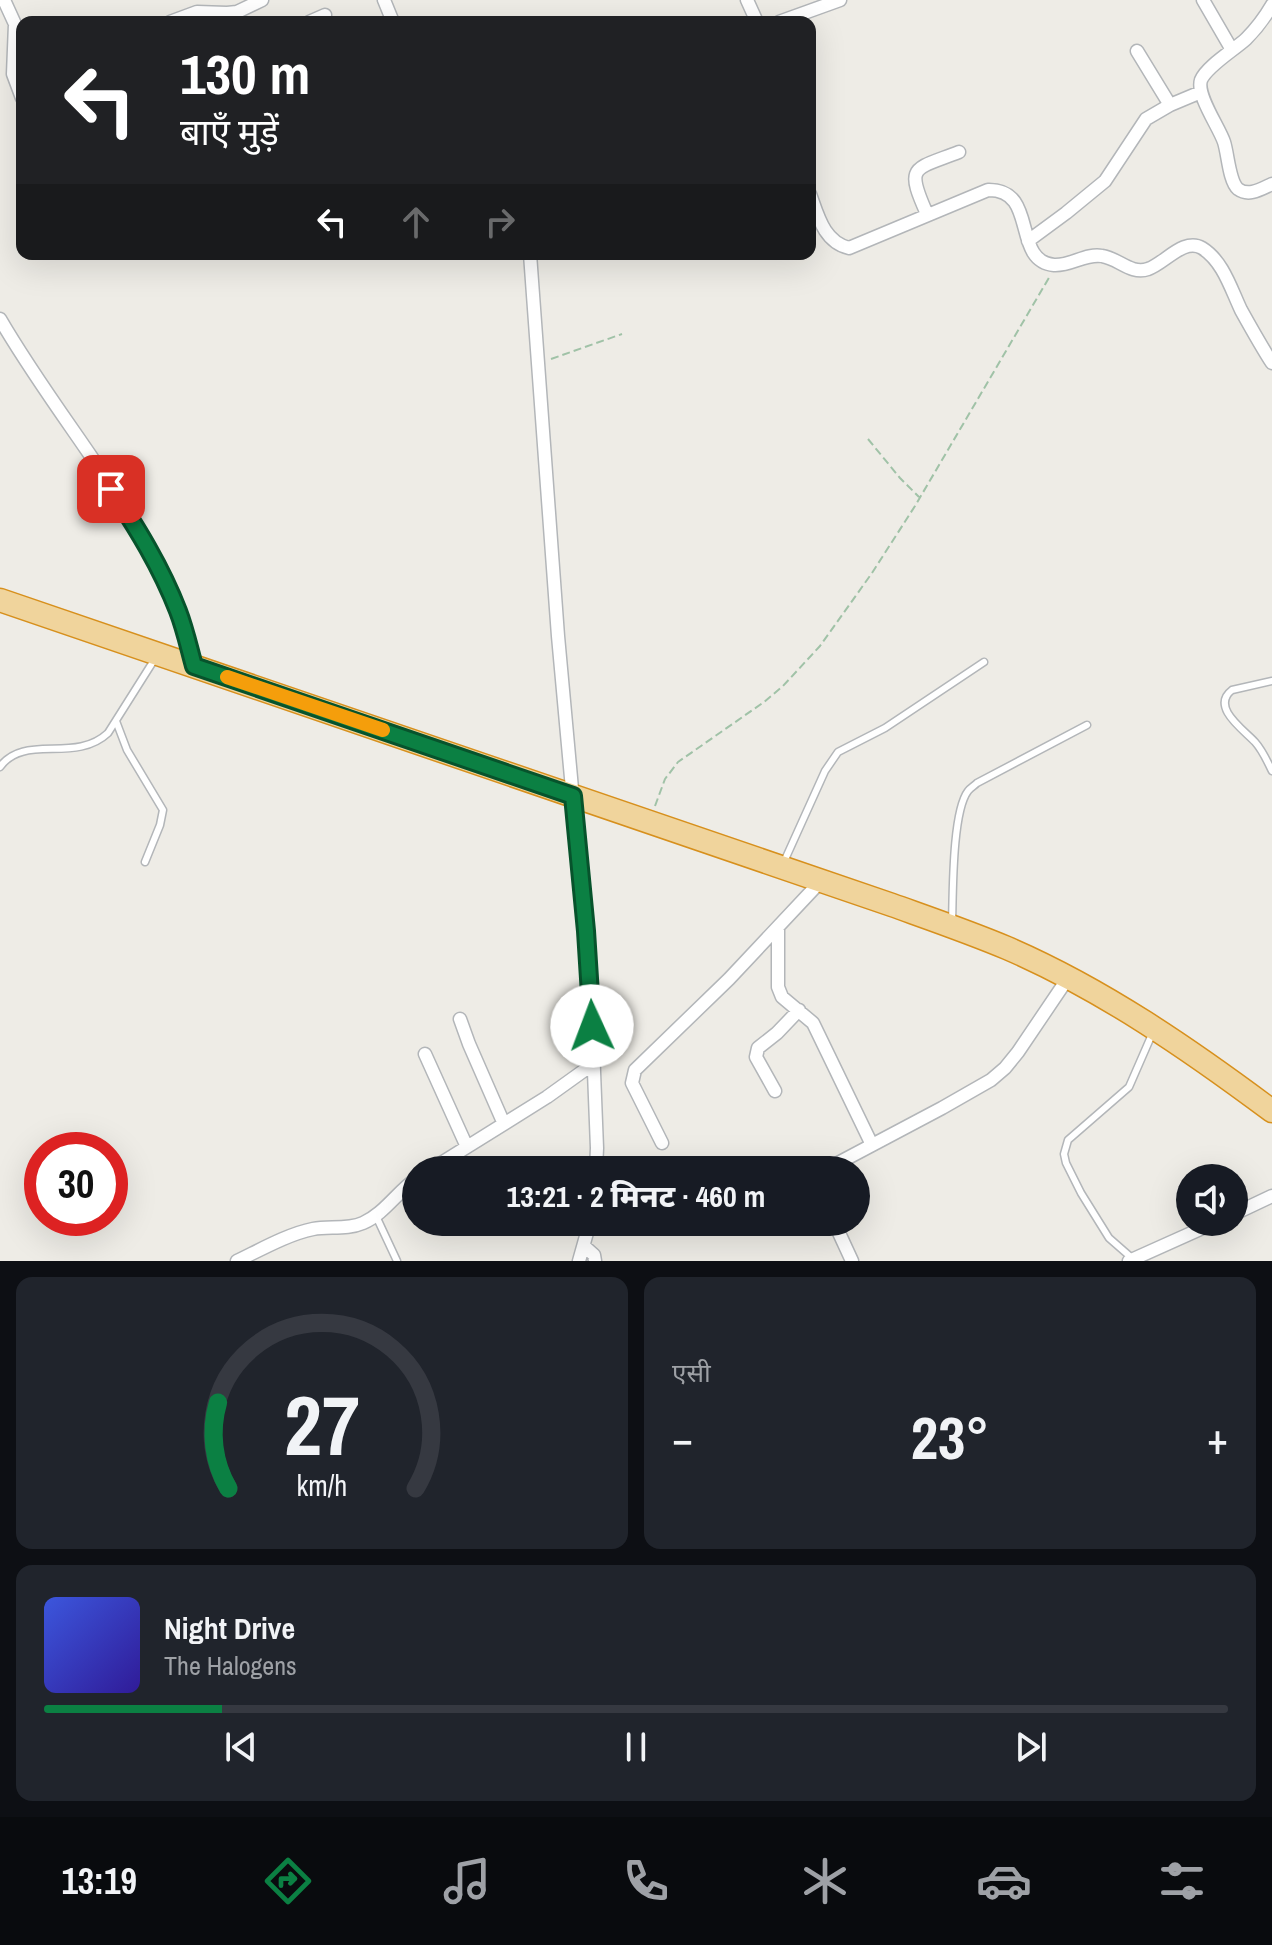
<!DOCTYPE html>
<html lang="hi">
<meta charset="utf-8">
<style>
body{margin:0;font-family:"Archivo Narrow","Noto Sans Devanagari",sans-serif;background:#20242c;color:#f1f3f6;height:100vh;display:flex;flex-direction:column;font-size:30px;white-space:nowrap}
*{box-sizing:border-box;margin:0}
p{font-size:26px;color:#9ea1a6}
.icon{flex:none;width:44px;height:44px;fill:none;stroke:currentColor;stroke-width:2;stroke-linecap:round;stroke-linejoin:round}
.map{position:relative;height:1261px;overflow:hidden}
.drawer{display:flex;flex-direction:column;gap:16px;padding:16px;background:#0d0f14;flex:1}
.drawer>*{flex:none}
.top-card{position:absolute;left:16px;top:16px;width:800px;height:244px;border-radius:16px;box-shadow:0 8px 32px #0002;background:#202124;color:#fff;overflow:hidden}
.tools{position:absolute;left:1176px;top:1164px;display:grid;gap:16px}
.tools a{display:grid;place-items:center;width:72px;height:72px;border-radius:50%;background:#171b24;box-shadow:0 8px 32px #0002;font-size:40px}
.speed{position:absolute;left:24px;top:1132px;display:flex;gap:16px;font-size:40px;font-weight:700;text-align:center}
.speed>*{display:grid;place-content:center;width:104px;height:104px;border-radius:50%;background:#171b24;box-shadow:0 8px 32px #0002;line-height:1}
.speed .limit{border:12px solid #d22;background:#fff;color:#111}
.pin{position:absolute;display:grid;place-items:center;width:68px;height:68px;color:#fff;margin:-34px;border-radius:16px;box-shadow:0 4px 12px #0006}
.me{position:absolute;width:88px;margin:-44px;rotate:358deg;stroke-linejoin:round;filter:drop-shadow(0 0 6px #0008)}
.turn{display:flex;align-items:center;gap:28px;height:168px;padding:0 32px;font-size:36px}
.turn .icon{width:104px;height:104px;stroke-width:2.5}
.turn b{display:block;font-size:56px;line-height:68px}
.lanes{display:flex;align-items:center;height:76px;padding:0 32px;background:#0003;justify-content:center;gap:40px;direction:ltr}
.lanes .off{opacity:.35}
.big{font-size:60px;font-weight:800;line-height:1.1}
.drawer .widget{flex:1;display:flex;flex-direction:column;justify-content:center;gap:12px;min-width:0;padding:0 28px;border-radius:16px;background:#20242c}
.drawer .dial{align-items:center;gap:0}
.dial svg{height:208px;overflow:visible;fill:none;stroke:#363941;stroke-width:7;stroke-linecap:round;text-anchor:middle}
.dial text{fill:#f1f3f6;stroke:none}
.song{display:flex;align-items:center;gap:24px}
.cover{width:96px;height:96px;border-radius:12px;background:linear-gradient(135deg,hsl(230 70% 55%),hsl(250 70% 35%))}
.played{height:8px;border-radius:4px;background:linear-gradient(90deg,#0b8043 15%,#363941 15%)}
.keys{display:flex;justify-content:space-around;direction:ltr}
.heat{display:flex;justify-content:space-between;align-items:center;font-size:44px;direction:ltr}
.drawer .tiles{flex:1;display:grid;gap:16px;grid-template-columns:1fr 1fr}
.widget:last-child{grid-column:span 2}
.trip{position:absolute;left:402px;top:1156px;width:468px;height:80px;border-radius:40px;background:#171b24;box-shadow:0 8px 32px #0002;font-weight:800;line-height:80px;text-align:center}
.menu{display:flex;height:128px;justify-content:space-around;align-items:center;background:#090b0e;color:#9ea1a6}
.menu .icon{width:56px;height:56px}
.menu .selected{color:#0b8043}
.menu b{font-size:36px;color:#f1f3f6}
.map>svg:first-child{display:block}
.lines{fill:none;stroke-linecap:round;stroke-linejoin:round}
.lane-casing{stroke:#b3b6b9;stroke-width:9}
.street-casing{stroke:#b3b6b9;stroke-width:15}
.highway-casing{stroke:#d7901d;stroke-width:25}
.path{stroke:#a0c2a7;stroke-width:2;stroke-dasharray:8 4;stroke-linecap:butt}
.lane{stroke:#fff;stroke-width:6}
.street{stroke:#fff;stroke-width:12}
.highway{stroke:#f0d49c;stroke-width:22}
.route-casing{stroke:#07532c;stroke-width:20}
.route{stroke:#0b8043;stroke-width:14}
.slow{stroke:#f59e0b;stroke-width:14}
</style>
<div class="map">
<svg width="1272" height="1261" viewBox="0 0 1272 1261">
<rect width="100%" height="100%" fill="#eeece6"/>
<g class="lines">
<defs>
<path id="lane" d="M 1272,681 L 1232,690 C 1210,707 1244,730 1255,742 C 1263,751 1267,761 1272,771
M 116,721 L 127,750 L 163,810 L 160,825 L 145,862
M 0,767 C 24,733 75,764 108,733 L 156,657
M 783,864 L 825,771 L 838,752 L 885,728 L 984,662
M 952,923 C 953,895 952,812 968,791 C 970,788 974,786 977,783 L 1087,725
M 376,1216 L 397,1261
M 1133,1259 L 1109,1238 L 1081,1193 L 1066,1163 L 1064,1154 L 1068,1140 L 1129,1087 L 1153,1032"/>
<path id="street" d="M 4,0 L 15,24 L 13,74 L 22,98
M 384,0 L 393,22
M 747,0 L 757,22
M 1203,0 L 1232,50
M 1272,5 C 1265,17 1256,29 1246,39 C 1234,50 1207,66 1201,80 C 1196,95 1219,127 1224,142 C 1228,154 1229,181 1238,189 C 1249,197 1261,189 1272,184
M 170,22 L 197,12 L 227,13 L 237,12 L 262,0
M 309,22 L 325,15
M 779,22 L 840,0
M 1137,51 L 1170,105
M 810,194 C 818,216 824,242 849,248 L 988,190 C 1039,189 1011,261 1054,265 C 1071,266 1086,253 1102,256 C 1118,258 1131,275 1148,269 C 1164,264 1184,237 1202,248 C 1223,261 1231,289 1241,310 C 1251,328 1261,346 1272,363
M 927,214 C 905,165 913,170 959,152
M 1028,241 L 1066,213 L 1105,181 L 1146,119 L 1170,105 L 1201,92
M 530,254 L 558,636 L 591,996 L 597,1148 L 596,1170
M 0,319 C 44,395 101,464 145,540 C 168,580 181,622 194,666
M 778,927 L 778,987 L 782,997 L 813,1023 L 872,1145
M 460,1019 L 469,1044 L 504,1124
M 425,1054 L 467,1147
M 775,1091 L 756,1057 L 758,1048 L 777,1033 L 799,1010
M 662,1143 L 632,1083 L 635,1070 L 729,979 L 821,881
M 430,1170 L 547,1097 L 593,1064
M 825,1170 L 942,1108 L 991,1080 L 1005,1068 L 1018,1052 L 1068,978
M 1234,1214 L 1272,1196
M 834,1222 L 852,1261
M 584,1246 L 594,1255 L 595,1261
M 237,1261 C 260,1250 288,1234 313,1229 C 329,1226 347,1230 363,1223 C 384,1214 397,1192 416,1179
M 579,1261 L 590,1222
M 1129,1261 L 1216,1222"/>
<path id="highway" d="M 0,600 L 892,905 C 931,919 969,932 1007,948 C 1102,989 1189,1049 1272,1111"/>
</defs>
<use href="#lane" class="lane-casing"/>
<use href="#street" class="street-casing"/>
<use href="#highway" class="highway-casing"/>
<path class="path" d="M 551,359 L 622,334
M 868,439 L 900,478 L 919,497
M 655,806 L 665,779 L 678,762 L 764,702 L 783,686 L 820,646 L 872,573 L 915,506 L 1050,276"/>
<use href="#lane" class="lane"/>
<use href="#street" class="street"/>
<use href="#highway" class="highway"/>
</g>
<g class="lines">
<defs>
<path id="route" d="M 111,489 C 137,528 161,567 178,611 C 185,629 189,648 194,666 L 573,796 L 586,931 L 592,1026"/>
</defs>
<use href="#route" class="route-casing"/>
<use href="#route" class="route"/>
<path class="slow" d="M 227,677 L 383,730"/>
</g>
</svg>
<div class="tools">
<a><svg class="icon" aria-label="sound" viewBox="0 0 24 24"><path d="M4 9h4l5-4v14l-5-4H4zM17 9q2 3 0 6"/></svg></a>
</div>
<div class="speed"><div class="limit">30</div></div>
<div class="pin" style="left:111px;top:489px;background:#d93025"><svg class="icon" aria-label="arrive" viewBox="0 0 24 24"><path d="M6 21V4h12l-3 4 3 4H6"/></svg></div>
<svg class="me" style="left:592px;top:1026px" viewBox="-20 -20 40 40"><circle r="19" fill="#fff"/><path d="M0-13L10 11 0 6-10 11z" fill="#0b8043"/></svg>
<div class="trip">13:21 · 2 मिनट · 460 m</div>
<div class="top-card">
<div class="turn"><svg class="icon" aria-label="left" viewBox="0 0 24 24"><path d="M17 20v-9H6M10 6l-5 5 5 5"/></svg><div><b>130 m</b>बाएँ मुड़ें</div></div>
<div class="lanes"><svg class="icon" aria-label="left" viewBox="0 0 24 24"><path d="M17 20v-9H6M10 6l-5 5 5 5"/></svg><svg class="icon off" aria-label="ahead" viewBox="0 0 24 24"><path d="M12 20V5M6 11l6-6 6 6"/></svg><svg class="icon off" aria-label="right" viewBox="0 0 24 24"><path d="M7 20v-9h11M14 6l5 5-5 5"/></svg></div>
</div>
</div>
<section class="drawer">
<div class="tiles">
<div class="widget dial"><svg viewBox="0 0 100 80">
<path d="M14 69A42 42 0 1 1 86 69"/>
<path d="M14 69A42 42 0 0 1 10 36" stroke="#0b8043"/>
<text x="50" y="56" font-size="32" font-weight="700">27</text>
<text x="50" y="72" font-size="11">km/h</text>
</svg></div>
<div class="widget"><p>एसी</p>
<div class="heat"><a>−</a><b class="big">23°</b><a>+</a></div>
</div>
<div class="widget">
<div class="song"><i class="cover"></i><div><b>Night Drive</b><p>The Halogens</p></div></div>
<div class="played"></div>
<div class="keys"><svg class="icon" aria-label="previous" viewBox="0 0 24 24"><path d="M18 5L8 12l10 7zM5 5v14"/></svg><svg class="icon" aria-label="pause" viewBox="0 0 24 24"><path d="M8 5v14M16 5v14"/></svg><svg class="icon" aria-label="next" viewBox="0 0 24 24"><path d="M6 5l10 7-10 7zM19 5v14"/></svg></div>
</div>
</div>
</section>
<nav class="menu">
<b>13:19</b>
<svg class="icon selected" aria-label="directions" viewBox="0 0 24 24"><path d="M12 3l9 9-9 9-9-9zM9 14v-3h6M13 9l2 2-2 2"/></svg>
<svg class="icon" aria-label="music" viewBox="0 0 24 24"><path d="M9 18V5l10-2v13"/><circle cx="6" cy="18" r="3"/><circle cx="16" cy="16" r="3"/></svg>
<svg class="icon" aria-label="phone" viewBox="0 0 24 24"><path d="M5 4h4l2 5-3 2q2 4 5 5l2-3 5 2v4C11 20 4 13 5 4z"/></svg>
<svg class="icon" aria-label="climate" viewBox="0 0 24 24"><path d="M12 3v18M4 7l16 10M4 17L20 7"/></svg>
<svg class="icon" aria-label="car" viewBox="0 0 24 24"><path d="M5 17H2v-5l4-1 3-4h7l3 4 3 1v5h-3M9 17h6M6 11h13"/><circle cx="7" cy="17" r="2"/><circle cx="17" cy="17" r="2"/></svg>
<svg class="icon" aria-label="filters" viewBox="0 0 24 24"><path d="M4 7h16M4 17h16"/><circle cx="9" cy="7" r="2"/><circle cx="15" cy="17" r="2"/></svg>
</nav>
